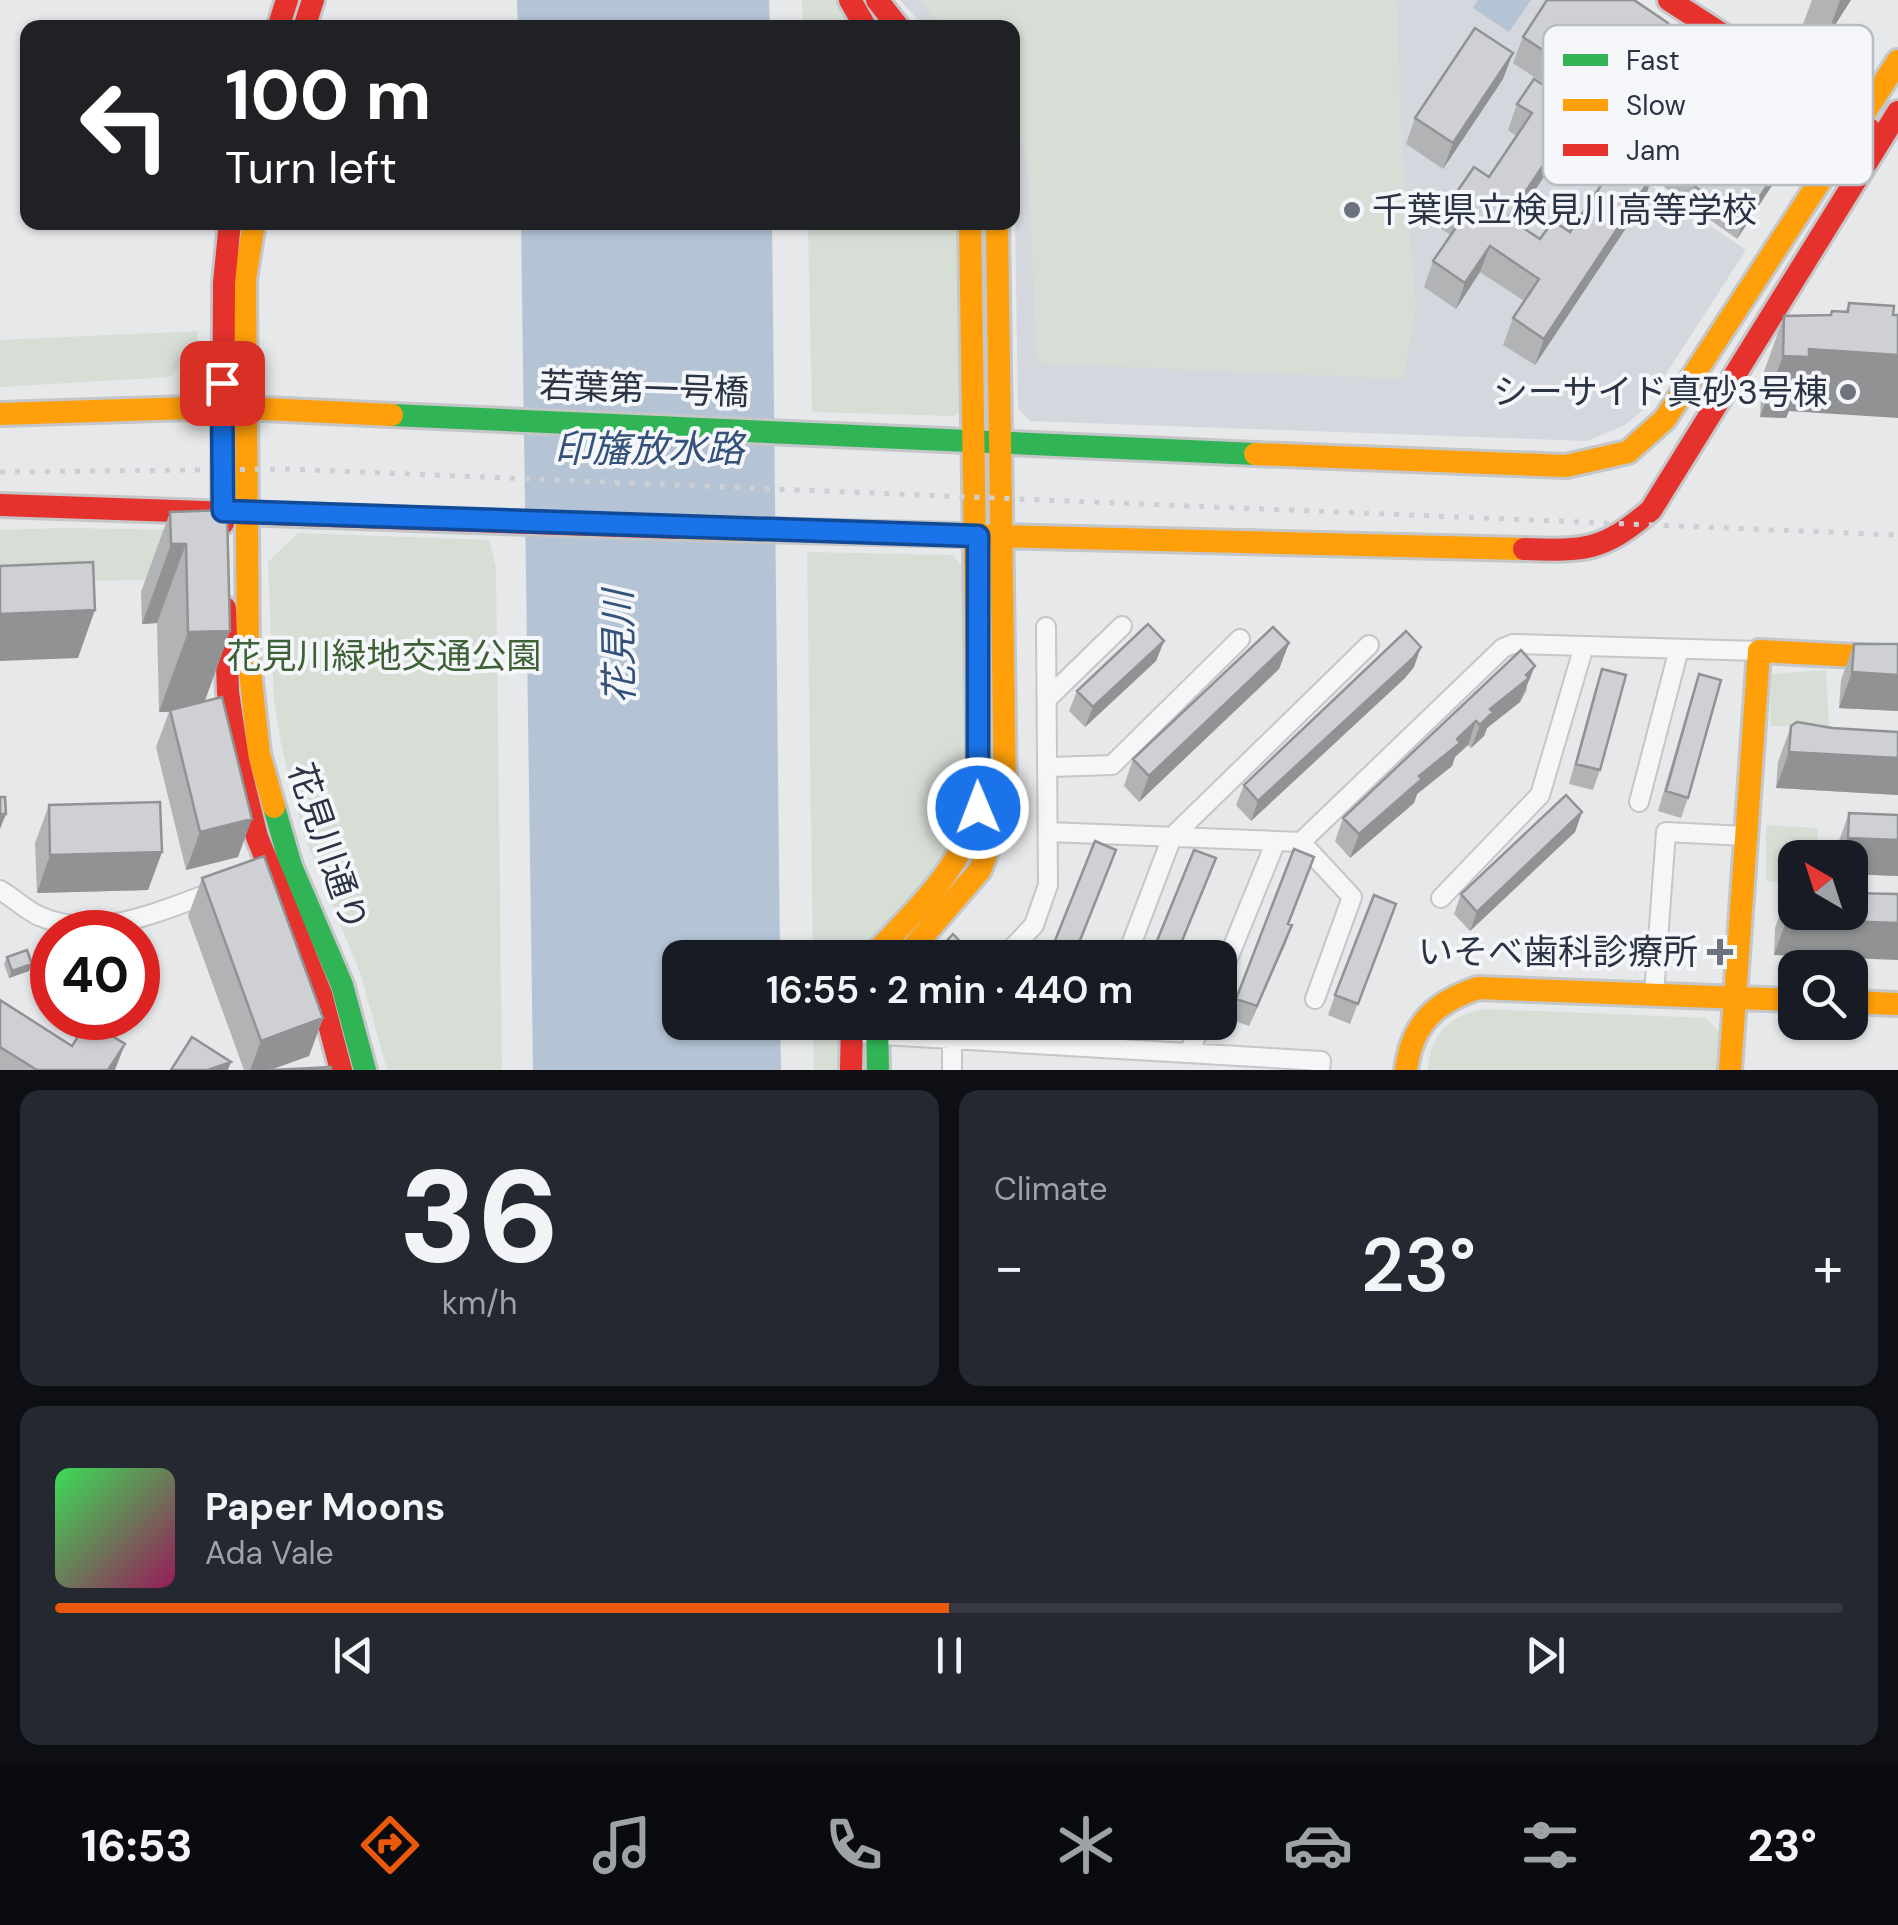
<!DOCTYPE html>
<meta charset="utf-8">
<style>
body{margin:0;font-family:"DM Sans","Noto Sans JP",sans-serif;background:#242831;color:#f1f3f6;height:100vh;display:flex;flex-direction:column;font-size:38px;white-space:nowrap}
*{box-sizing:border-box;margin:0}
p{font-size:32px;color:#9ea1a6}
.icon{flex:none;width:55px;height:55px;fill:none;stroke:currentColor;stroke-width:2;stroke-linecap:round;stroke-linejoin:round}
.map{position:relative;height:1070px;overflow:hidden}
.side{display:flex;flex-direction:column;gap:20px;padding:20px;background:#0d0f14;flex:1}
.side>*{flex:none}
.banner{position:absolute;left:20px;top:20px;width:1000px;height:210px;border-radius:20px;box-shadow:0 2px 8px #0004;background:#202124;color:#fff;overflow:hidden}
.needle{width:65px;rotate:321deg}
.buttons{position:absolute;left:1778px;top:840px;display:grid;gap:20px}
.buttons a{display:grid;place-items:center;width:90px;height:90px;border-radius:20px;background:#171b24;box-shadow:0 2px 8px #0004;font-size:50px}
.speed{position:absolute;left:30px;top:910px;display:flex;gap:20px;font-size:50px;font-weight:700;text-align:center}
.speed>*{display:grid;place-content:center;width:130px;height:130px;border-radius:50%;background:#171b24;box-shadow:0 2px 8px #0004;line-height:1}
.speed .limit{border:15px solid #d22;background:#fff;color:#111}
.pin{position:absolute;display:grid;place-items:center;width:85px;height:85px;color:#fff;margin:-42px;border-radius:20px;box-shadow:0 5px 15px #0006}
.me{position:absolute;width:110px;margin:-55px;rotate:359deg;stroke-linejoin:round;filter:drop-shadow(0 0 8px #0008)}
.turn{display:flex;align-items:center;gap:35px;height:210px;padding:0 40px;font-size:45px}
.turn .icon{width:130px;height:130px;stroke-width:2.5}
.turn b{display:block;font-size:70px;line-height:85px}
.big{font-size:75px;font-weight:600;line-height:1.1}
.side .widget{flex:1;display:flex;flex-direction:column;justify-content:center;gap:15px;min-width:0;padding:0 35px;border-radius:20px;background:#242831}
.side .dial{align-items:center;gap:0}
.dial b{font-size:130px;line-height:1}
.song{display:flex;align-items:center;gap:30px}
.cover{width:120px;height:120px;border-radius:15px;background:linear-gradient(135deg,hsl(130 70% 55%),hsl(330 70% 35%))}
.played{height:10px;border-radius:5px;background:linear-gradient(90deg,#ea580c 50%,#363941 50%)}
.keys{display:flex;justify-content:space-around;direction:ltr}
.heat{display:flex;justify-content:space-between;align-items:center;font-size:55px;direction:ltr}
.side .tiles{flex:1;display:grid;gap:20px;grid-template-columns:1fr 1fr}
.widget:last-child{grid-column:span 2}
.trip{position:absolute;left:662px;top:940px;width:575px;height:100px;border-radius:20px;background:#171b24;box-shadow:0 2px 8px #0004;font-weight:600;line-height:100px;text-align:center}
.tabs{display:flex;height:160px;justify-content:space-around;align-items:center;background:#090b0e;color:#9ea1a6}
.tabs .icon{width:70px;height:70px}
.tabs .active{color:#ea580c}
.tabs b{font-size:45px;color:#f1f3f6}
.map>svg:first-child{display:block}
.built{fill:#d4d7dd}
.green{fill:#d6ded6}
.water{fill:#b4c4d5}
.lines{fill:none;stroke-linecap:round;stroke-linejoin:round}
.street-casing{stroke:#c4c6c8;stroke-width:22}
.fast-casing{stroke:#c4c6c8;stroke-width:28}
.slow-casing{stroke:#c4c6c8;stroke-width:28}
.jam-casing{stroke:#c4c6c8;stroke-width:28}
.street{stroke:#f5f6f7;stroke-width:18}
.fast{stroke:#30b455;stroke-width:22}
.slow{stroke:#ff9f0a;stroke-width:22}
.jam{stroke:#e5322d;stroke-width:22}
.rail{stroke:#cecfd2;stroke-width:5;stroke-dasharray:5 10;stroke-linecap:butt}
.wall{fill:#b1b3b5}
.shaded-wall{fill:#909294}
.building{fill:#ced0d3;stroke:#909294;stroke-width:2.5}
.route-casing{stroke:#114b97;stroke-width:25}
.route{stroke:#1a73e8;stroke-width:18}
.poi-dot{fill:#6c737f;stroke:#f4f6f9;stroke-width:4}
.labels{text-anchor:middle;stroke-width:8;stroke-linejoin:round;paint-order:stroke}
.poi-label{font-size:35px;fill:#2b3445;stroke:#f4f6f9;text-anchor:end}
.street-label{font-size:35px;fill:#2b3445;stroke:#f4f6f9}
.park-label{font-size:35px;fill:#3f6138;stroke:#f4f6f9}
.water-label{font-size:38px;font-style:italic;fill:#34527a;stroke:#f4f6f9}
.key{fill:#f4f6f9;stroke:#b8bcc3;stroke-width:2.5}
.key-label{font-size:28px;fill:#2b3445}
</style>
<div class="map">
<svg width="1898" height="1070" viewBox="0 0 1898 1070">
<rect width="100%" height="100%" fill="#e6e8ea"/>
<path class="built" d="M 900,0 L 1612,0 L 1701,59 L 1626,169 L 1746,250 L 1642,411 L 1625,425 L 1587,441 L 1030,421 L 1018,408 L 1012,28 L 924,27 Z"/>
<path class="green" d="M 802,0 L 840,0 L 855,27 L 803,27 Z
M 918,0 L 1397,0 L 1401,130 L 1416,307 L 1404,379 L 1037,363 L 1028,165 L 1013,111 L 1012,28 L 944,27 Z
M 808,223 L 960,223 L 962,409 L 954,416 L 812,412 Z
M 198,331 L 196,350 L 170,377 L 0,387 L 0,340 Z
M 66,528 L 176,530 L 205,580 L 0,581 L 0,530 Z
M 298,533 L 489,540 L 496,567 L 502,1070 L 387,1070 L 361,975 L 302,830 L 281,744 L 274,700 L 268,562 Z
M 807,552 L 952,555 L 966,570 L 971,810 C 951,868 903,912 863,957 L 813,957 Z
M 1826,670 L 1829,726 L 1770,726 L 1771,674 Z
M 1766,825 L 1818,828 L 1816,857 L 1795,858 L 1795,884 L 1766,881 Z
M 1484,1009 L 1706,1018 L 1721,1034 L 1719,1070 L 1428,1070 C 1430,1034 1449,1016 1484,1009 Z
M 813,1023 L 841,1023 L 839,1032 L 845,1035 L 844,1070 L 814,1070 Z"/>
<path class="water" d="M 517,0 L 769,0 L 770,27 L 518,27 Z
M 1478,0 L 1531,0 L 1509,32 L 1473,8 Z
M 521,223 L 772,223 L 780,957 L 680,958 L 680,1022 L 780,1023 L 781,1070 L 533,1070 Z"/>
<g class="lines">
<defs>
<path id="street" d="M 1718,162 L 1776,72
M 1048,698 L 1122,626
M 1050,767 L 1112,765 L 1240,639
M 1639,802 L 1679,649
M 1048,832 L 1301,842 L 1352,897 L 1315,999
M 1301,842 L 1503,648 L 1513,644 L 1759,651
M 0,890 C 14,898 24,909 39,916 C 97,941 157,912 213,892
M 1441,898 L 1540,795 L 1584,646
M 1003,958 L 1034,925 L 1048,885 L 1046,627
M 1126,958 L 1172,837 L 1369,645
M 1220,978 L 1276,841
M 1654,994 L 1666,832 L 1745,836
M 867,1034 L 1321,1061 L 1320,1070
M 1189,1053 L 1202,1022
M 952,1070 L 952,1022"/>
<path id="fast" d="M 392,415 L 1255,454
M 274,807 L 291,866 L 342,985 L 365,1070
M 877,1022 L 878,1070"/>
<path id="slow" d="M 254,222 L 245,280 L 248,653 L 259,754 L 274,807
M 0,414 L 222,407 L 392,415
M 1255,454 L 1566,466 L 1628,452 L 1665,419 L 1898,61
M 678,528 L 1524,549
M 871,958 C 917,908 959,873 979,807 L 970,222
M 904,958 L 980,870 L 1005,802 L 997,222
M 1850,1002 L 1898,1004
M 1406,1070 C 1412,1024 1435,1002 1478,988 L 1795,1000
M 1730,1070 L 1759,651 L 1898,658"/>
<path id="jam" d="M 850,0 L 866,28
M 877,0 L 899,28
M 1669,0 L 1869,129
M 278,28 L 287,0
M 304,28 L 313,0
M 0,505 L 678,528
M 223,523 L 224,283 L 230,222
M 1524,549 C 1586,551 1603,551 1651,510 L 1898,112
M 225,608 L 228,692 L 238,760 L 257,837 L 321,994 L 341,1070
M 851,1070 L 852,1022"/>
</defs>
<use href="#street" class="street-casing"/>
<use href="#fast" class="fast-casing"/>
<use href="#slow" class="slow-casing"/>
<use href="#jam" class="jam-casing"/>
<use href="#street" class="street"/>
<use href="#fast" class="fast"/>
<use href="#slow" class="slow"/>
<use href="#jam" class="jam"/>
<path class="rail" d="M 0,472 L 287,469 L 1898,535"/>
</g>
<path class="wall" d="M 1812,0 L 1851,0 L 1826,39 L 1803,24 Z
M 1668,23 L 1659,49 L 1608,126 L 1587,112 L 1514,222 L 1540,239 L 1570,232 L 1644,201 L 1535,365 L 1503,345 L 1513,318 L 1524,301 L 1480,272 L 1456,309 L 1424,287 L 1433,261 L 1451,235 L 1441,229 L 1450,202 L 1489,177 L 1516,136 L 1508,130 L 1517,104 L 1549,87 L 1513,63 L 1523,37 Z
M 1707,45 L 1746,74 L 1740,103 L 1731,116 L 1703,98 L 1696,108 L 1714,121 L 1707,139 L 1702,146 L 1732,166 L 1787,105 L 1810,120 L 1803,138 L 1737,239 L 1664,187 L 1666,180 L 1636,160 L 1643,141 Z
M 1503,79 L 1443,169 L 1406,144 L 1415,118 Z
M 1849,303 L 1894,306 L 1789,411 L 1786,418 L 1760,417 L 1762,377 L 1784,316 L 1830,315 L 1832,311 L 1845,312 Z
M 170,512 L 230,631 L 205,701 L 238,857 L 186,870 L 156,747 L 169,712 L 159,712 L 157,623 L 142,624 L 141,592 Z
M 1164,641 L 1156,661 L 1085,727 L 1069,711 L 1077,691 Z
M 1289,643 L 1279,669 L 1139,802 L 1124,786 L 1133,759 Z
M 1854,644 L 1898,644 L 1898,711 L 1839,708 L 1841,680 Z
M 1521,650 L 1527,690 L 1520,702 L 1487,728 L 1484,736 L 1471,748 L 1468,745 L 1455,757 L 1452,766 L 1417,794 L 1414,803 L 1350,858 L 1335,841 L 1343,818 Z
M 1414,667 L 1405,678 L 1251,821 L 1236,805 L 1244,785 Z
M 1602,669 L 1600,770 L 1593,790 L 1569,784 L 1595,689 Z
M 1699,674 L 1688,798 L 1681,818 L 1658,811 L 1692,694 Z
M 1791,726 L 1898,732 L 1898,795 L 1776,788 L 1778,762 Z
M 49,805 L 162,852 L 148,890 L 37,893 L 35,843 Z
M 1582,812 L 1575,832 L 1470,931 L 1454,914 L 1461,894 Z
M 1849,813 L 1898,815 L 1898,876 L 1850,874 L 1850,858 L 1835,858 L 1836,849 Z
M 1294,849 L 1289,924 L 1292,925 L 1249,1026 L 1229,1019 Z
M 202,878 L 323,1018 L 309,1056 L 270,1070 L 244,1070 L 188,916 Z
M 1788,892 L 1898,894 L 1774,955 L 1775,928 Z
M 1396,904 L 1350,1024 L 1328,1015 L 1335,995 Z
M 7,957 L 32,964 L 29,971 L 9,978 L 4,964 Z
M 0,1000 L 72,1046 L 115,1070 L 0,1070 Z"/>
<path class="shaded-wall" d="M 1840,0 L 1851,0 L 1826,39 Z
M 1668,23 L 1659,49 L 1608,126 L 1617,99 Z
M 1513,53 L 1503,79 L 1443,169 L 1453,143 Z
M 1710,79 L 1703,98 L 1685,124 L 1692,105 Z
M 1747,85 L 1740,103 L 1731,116 L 1738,98 Z
M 1596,86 L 1587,112 L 1499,244 L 1508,218 Z
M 1810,120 L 1803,138 L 1737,239 L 1744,221 Z
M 1714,121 L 1707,139 L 1691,162 L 1698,143 Z
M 1653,175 L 1644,201 L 1535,365 L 1544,339 Z
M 1490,246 L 1480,272 L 1456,309 L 1465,283 Z
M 1809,349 L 1898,355 L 1898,418 L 1789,411 L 1786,418 L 1760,417 L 1783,356 Z
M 171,544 L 186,544 L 157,623 L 142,624 Z
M 95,610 L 78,658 L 0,661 L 0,614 Z
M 230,631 L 201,711 L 159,712 L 188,632 Z
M 1164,641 L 1156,661 L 1085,727 L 1093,707 Z
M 1289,643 L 1279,669 L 1139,802 L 1149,776 Z
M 1421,647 L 1414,667 L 1405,678 L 1251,821 L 1258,801 Z
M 1535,666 L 1520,702 L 1487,728 L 1484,736 L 1471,748 L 1480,725 L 1490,709 Z
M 1852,672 L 1898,675 L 1898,711 L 1839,708 Z
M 1476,721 L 1468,745 L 1455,757 L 1452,766 L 1417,794 L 1414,803 L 1350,858 L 1359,834 Z
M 1789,752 L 1898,758 L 1898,795 L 1776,788 Z
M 1582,812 L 1575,832 L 1470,931 L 1477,912 Z
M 0,814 L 6,814 L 0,829 Z
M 252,819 L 238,857 L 186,870 L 200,832 Z
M 1848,838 L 1898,840 L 1898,876 L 1850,874 L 1850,858 L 1841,858 Z
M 162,852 L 148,890 L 37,893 L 50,855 Z
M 1787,919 L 1898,923 L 1898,960 L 1774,955 Z
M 1292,925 L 1285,945 L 1249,1026 L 1257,1006 Z
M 32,964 L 29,971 L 9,978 L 12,971 Z
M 323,1018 L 309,1056 L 270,1070 L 250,1070 L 261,1041 Z
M 125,1044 L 115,1070 L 108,1070 Z
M 231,1062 L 228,1070 L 208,1070 Z"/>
<path class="building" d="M 1547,0 L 1634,0 L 1668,23 L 1617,99 L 1596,86 L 1508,218 L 1540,239 L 1553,221 L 1570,232 L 1622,154 L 1653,175 L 1544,339 L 1513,318 L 1539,279 L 1490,246 L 1465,283 L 1433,261 L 1466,213 L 1450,202 L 1474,167 L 1489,177 L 1532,113 L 1517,104 L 1534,79 L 1548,88 L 1564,64 L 1523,37 Z
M 1475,28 L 1513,53 L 1453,143 L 1415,118 Z
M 1707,45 L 1746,74 L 1742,81 L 1747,85 L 1738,98 L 1710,79 L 1692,105 L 1714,121 L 1698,143 L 1732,166 L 1772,100 L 1786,96 L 1787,105 L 1810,120 L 1744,221 L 1670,169 L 1674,163 L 1643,141 Z
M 1849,303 L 1894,306 L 1893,315 L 1898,315 L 1898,355 L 1809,349 L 1809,357 L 1783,356 L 1784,316 L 1831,315 L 1832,311 L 1848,312 Z
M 227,510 L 230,631 L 188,632 L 186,544 L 171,544 L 170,512 Z
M 93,562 L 95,610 L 0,614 L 0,566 Z
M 1148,624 L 1164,641 L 1093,707 L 1077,691 Z
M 1273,627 L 1289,643 L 1149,776 L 1133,759 Z
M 1406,631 L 1421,647 L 1413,658 L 1258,801 L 1244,785 Z
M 1854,644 L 1898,644 L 1898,675 L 1852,672 Z
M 1521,650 L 1535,666 L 1526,675 L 1529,678 L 1490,709 L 1493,712 L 1480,725 L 1476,721 L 1457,739 L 1460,743 L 1419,776 L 1422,779 L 1359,834 L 1343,818 Z
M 1602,669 L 1626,675 L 1600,770 L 1576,764 Z
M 1699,674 L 1721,680 L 1688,798 L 1666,791 Z
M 222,697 L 252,819 L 200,832 L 170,710 Z
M 1797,722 L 1832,728 L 1898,732 L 1898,758 L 1789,752 L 1791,726 Z
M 1566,795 L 1582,812 L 1477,912 L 1461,894 Z
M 0,797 L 5,797 L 6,814 L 0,814 Z
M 160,802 L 162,852 L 50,855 L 49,805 Z
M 1849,813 L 1898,815 L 1898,840 L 1848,838 Z
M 1095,841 L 1116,850 L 1073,958 L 1048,958 Z
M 1294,849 L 1314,857 L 1288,924 L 1292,925 L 1257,1006 L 1236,999 Z
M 1194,850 L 1216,858 L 1175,958 L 1150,958 Z
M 264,856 L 323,1018 L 261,1041 L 202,878 Z
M 1788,892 L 1795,892 L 1795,912 L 1850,912 L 1850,893 L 1898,894 L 1898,923 L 1787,919 Z
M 1374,895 L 1396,904 L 1358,1004 L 1335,995 Z
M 953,934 L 972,954 L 968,958 L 931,958 Z
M 27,950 L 32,964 L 12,971 L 7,957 Z
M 0,1000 L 72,1046 L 88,1021 L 125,1044 L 108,1070 L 37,1070 L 0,1047 Z
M 192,1037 L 231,1062 L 208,1070 L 171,1070 Z
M 331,1067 L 331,1070 L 272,1070 Z"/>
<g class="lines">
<defs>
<path id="route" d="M 222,383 L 223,511 L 978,536 L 978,808"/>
</defs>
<use href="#route" class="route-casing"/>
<use href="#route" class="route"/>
</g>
<g class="poi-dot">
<circle cx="1352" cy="210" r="10"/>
<circle cx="1848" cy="392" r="10"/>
<path d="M1715 937h10v10h10v10h-10v10h-10v-10h-10v-10h10z"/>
</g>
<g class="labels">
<g class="poi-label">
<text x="1372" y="222" text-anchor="start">千葉県立検見川高等学校</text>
<text x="1828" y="404">シーサイド真砂3号棟</text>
<text x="1698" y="964">いそべ歯科診療所</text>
</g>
<g class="street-label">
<text transform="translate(644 389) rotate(2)" y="12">若葉第一号橋</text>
<text transform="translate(328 847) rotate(71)" y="12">花見川通り</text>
</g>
<g class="park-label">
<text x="384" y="668">花見川緑地交通公園</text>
</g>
<g class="water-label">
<text x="649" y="462">印旛放水路</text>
<text transform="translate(619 647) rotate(-91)" y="13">花見川</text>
</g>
</g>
<rect x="1543" y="25" width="330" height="160" rx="15" class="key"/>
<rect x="1563" y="54" width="45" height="12" fill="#30b455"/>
<rect x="1563" y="99" width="45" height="12" fill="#ff9f0a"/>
<rect x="1563" y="144" width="45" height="12" fill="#e5322d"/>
<g class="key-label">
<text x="1626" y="70">Fast</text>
<text x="1626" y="115">Slow</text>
<text x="1626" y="160">Jam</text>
</g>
</svg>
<div class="buttons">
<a><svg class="needle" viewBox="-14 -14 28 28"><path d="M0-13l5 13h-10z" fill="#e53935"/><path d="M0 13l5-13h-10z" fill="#9ea1a6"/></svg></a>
<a><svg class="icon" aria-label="search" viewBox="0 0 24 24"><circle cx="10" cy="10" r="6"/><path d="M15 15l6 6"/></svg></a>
</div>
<div class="speed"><div class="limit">40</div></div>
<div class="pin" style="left:222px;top:383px;background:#d93025"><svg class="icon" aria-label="arrive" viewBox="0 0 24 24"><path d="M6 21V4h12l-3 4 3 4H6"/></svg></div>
<svg class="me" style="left:978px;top:808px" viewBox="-20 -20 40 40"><circle r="17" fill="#1a73e8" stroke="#fff" stroke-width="3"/><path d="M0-11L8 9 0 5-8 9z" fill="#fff"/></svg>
<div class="trip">16:55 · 2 min · 440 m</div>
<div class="banner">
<div class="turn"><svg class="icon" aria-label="left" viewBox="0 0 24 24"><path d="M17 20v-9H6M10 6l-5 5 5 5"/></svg><div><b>100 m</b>Turn left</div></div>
</div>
</div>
<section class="side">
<div class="tiles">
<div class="widget dial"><b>36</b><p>km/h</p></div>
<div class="widget"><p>Climate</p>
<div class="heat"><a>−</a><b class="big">23°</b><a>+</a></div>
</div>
<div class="widget">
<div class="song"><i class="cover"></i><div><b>Paper Moons</b><p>Ada Vale</p></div></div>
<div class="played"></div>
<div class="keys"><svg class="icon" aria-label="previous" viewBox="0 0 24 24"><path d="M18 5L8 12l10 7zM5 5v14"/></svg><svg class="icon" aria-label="pause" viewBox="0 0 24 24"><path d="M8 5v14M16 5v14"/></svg><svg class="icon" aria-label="next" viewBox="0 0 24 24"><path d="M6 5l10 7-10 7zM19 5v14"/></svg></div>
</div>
</div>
</section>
<nav class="tabs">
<b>16:53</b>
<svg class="icon active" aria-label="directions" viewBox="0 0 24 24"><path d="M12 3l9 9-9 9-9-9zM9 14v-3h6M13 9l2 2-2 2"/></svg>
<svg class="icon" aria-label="music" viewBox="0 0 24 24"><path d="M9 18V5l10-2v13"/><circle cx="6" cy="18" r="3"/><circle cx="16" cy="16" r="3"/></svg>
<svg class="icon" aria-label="phone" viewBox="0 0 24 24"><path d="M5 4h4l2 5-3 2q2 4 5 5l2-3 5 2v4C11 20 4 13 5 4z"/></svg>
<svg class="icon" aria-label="climate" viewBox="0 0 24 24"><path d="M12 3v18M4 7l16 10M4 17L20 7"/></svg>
<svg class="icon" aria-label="car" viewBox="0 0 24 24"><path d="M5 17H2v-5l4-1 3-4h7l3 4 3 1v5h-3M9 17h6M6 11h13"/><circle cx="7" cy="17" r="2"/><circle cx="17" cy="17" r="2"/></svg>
<svg class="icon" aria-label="filters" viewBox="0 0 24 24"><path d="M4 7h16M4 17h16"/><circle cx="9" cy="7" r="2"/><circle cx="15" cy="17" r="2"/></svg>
<b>23°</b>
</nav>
